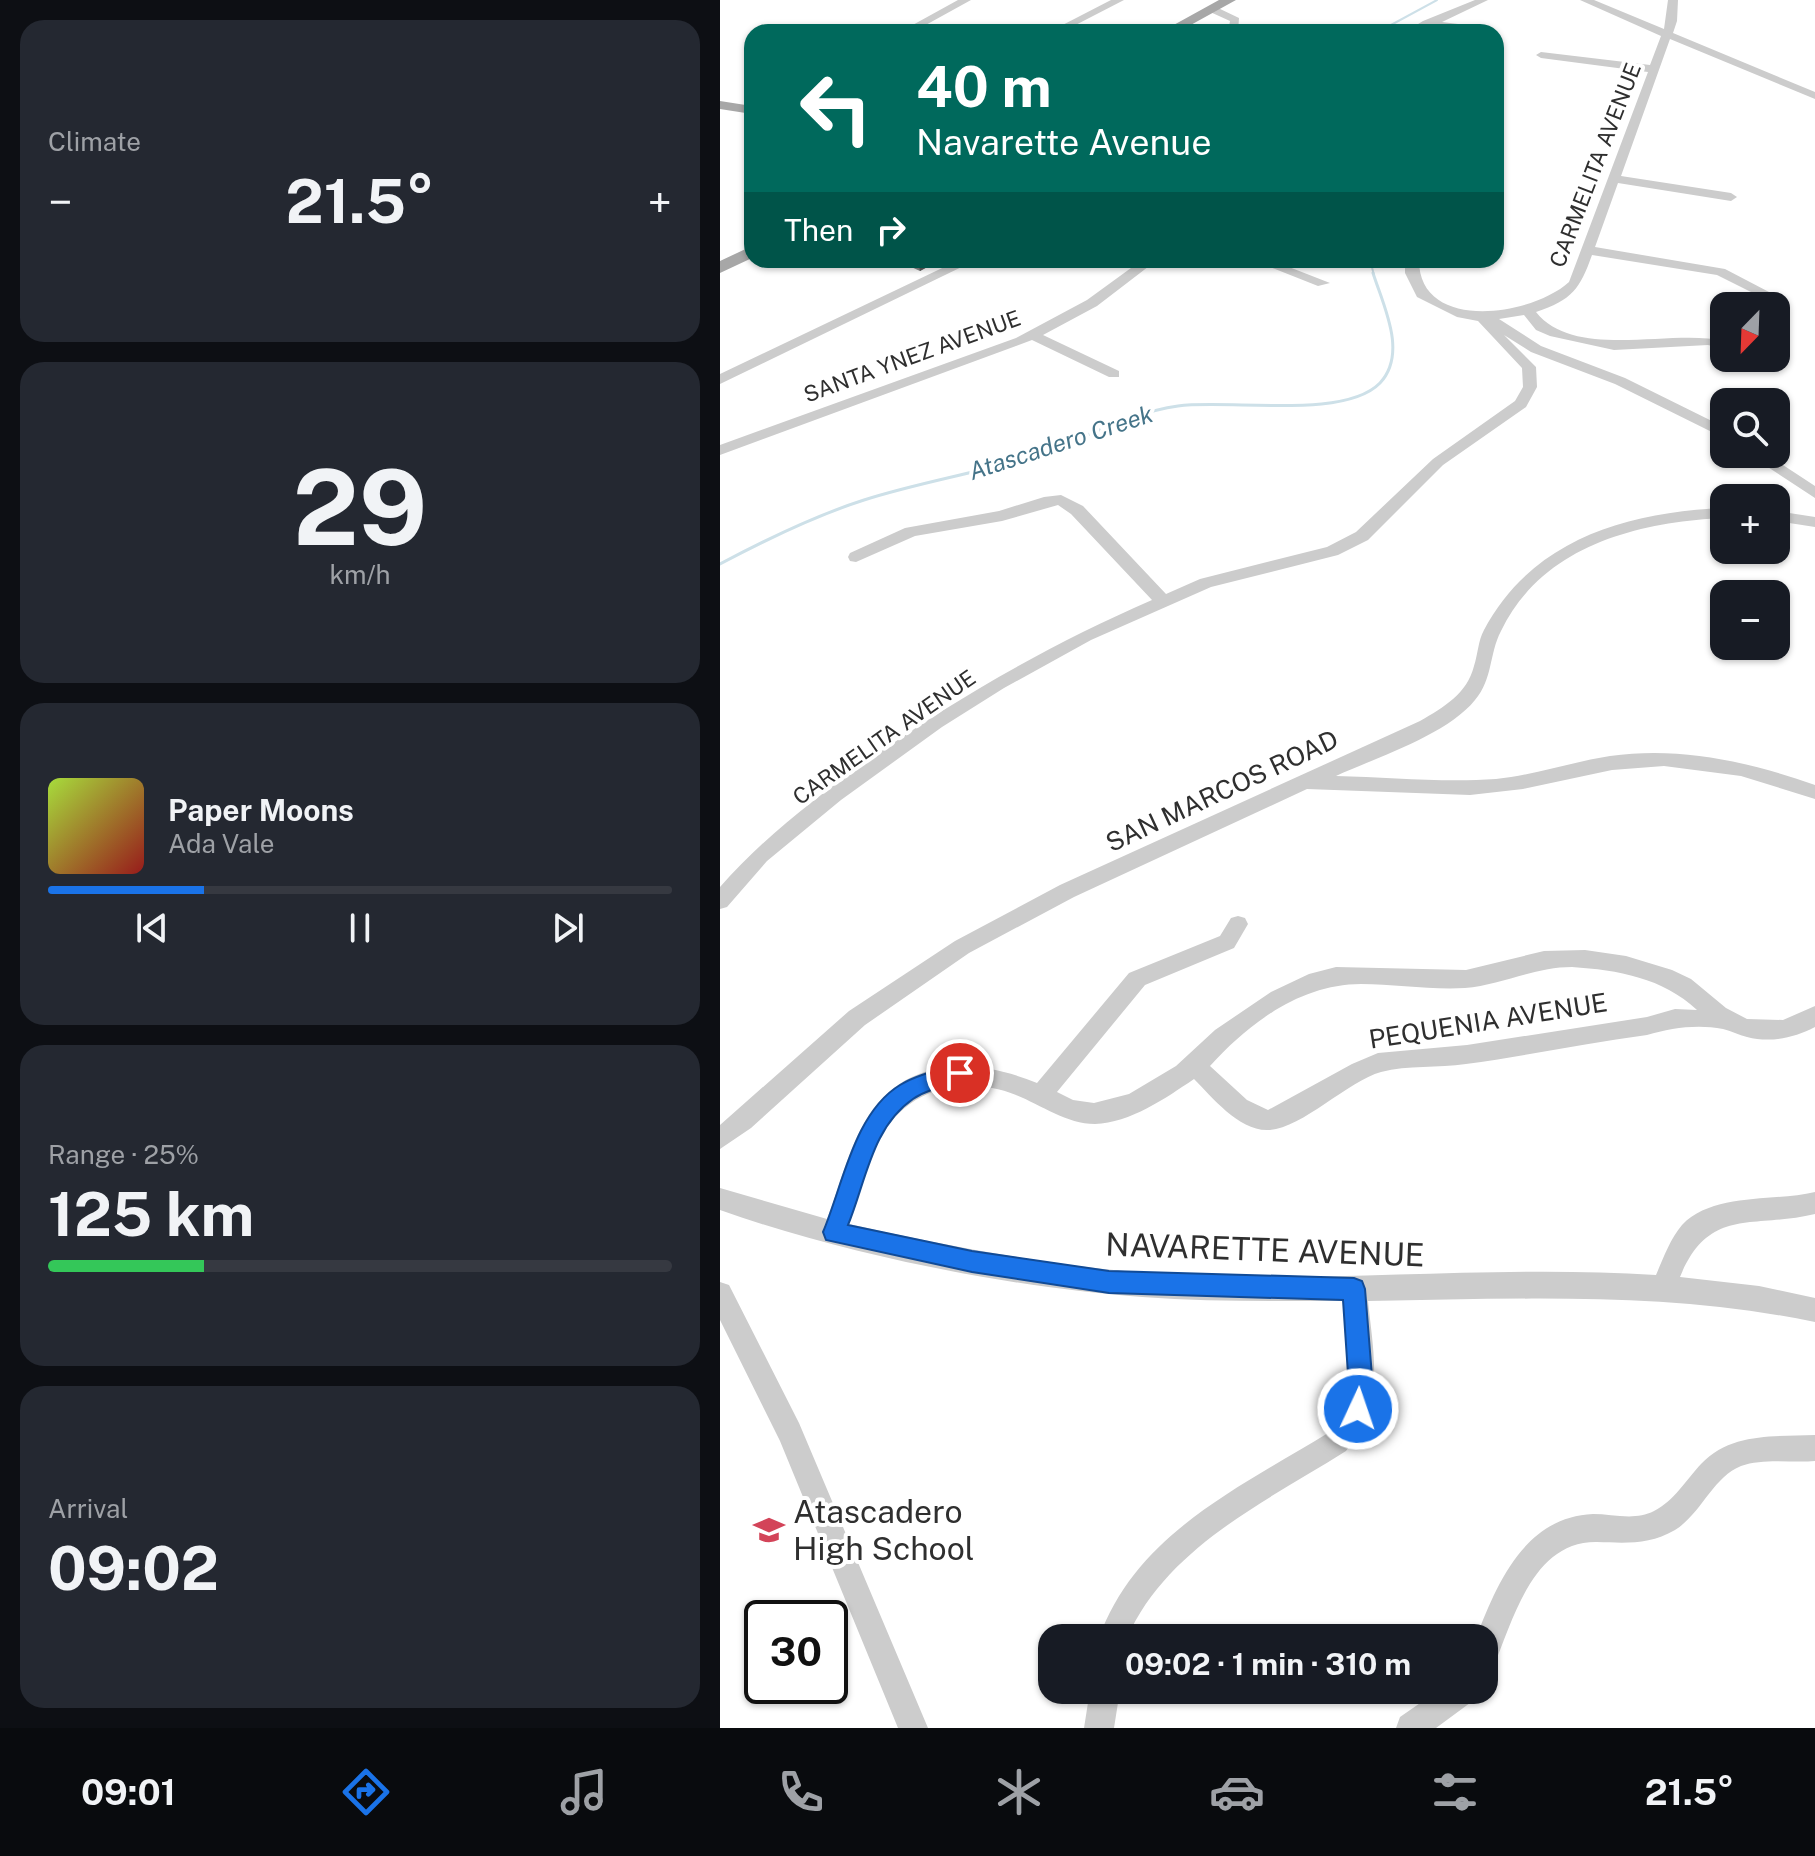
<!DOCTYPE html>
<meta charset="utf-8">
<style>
body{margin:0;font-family:"Public Sans",sans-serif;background:#242831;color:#f1f3f6;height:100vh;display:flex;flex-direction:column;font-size:30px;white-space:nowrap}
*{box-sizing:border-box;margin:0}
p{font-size:26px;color:#9ea1a6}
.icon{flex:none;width:44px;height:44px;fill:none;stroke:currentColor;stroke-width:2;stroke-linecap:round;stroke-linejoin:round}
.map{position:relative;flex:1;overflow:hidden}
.panel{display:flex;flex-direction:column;gap:20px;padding:20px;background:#0d0f14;width:720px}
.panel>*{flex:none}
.hud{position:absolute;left:24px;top:24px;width:760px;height:244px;border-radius:24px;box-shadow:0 2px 6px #0004;background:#00695c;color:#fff;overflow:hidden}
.needle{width:52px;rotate:203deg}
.buttons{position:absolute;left:990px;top:292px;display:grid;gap:16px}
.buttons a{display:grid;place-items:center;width:80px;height:80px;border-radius:16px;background:#171b24;box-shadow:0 2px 6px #0004;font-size:40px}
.speed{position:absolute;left:24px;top:1600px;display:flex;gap:16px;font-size:40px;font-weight:700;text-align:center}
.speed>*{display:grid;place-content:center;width:104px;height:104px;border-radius:50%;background:#171b24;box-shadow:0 2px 6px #0004;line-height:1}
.speed .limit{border:4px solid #111;border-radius:12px;background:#fff;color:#111}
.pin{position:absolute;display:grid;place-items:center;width:68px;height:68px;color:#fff;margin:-34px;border:4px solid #fff;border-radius:50%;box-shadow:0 2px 8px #0007}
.me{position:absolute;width:88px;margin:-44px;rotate:3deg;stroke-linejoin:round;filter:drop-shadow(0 0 6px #0008)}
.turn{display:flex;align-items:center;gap:28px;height:168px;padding:0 40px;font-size:36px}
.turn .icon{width:104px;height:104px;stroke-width:2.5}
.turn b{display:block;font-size:56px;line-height:68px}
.then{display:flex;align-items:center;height:76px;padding:0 40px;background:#0003;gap:16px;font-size:30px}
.big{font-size:60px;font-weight:700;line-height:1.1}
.panel .widget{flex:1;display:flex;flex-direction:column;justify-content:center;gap:12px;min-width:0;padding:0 28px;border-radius:24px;background:#242831}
.panel .dial{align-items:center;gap:0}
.dial b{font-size:104px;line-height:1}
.song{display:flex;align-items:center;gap:24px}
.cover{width:96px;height:96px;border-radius:12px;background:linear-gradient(135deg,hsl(80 70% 55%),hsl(0 70% 35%))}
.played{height:8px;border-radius:4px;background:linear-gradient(90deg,#1a73e8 25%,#363941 25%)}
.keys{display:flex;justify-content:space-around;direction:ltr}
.heat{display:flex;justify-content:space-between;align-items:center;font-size:44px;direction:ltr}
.charge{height:12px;border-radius:6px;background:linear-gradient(90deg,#34c759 25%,#363941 0)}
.trip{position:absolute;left:318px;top:1624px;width:460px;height:80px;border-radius:24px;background:#171b24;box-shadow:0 2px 6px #0004;font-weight:700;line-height:80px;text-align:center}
.dock{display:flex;height:128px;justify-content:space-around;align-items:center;background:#090b0e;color:#9ea1a6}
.dock .icon{width:56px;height:56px}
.dock .on{color:#1a73e8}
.dock b{font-size:36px;color:#f1f3f6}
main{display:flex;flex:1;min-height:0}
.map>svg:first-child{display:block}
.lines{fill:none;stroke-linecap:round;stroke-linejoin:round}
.stream-far1{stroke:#cde0e8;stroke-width:2}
.stream{stroke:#cde0e8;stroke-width:3}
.minor{fill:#ccc;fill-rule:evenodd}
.major{fill:#a7a7a7;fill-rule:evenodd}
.wall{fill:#8a8a8a}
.shaded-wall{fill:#5c5c5c}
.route{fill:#1a73e8;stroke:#114b97;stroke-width:2}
.labels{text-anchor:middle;stroke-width:8;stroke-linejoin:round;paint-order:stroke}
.far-street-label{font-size:22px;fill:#2f2f2f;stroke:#fff}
.far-water-label{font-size:24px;font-style:italic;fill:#457489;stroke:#fff}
.street-label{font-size:26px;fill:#2f2f2f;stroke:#fff}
.near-street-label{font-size:32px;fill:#2f2f2f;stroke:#fff}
.near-poi-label{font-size:32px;fill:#2f2f2f;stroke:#fff;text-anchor:start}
</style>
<main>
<section class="panel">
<div class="widget"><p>Climate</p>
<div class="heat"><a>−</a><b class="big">21.5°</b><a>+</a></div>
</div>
<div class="widget dial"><b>29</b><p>km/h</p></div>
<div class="widget">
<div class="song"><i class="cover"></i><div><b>Paper Moons</b><p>Ada Vale</p></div></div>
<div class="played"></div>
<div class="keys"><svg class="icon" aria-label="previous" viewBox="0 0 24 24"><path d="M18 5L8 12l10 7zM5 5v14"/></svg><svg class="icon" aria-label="pause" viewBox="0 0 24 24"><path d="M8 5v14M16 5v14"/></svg><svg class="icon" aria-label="next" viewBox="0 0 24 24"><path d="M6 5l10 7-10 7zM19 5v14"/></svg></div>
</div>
<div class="widget"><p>Range · 25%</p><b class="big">125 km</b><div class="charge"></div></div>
<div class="widget"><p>Arrival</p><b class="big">09:02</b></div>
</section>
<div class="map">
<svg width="1095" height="1728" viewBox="0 0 1095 1728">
<rect width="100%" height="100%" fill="#fff"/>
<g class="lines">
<path class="stream-far1" d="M 658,32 L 717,0
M 650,260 L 654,275"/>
<path class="stream" d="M 0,564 C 47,539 94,516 144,500 C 200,482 259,473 315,455 C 363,440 408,413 458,406 C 509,399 624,420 660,383 C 688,353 663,305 653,273"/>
<path class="minor" d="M 238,0 L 251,0 L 193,32 L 180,32 Z
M 391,0 L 404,0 L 342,32 L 329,32 Z
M 755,0 L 768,0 L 722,22 L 762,27 L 766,28 L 766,32 L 711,27 L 699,32 L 685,32 L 703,21 Z
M 860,0 L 874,0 L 944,29 L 948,0 L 958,0 L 957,21 L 953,33 L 1095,92 L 1095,99 L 950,39 L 901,176 L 1011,193 L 1017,197 L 1011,201 L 898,183 L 875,247 L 1005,269 L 1049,292 L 1037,295 L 997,275 L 872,255 C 860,289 852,300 816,312 C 855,361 952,328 1004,341 L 1004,349 L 988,345 L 894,350 L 830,336 L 816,330 L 804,315 L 779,319 L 821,346 L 905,378 L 1004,427 L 1004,438 L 895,384 L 811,352 L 784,335 L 816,367 L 817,387 L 806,407 L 723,465 L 648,540 L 618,555 L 491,587 L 371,640 L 284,688 L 222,727 L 121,800 L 47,861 L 7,907 L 0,909 L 0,887 C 43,838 94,799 147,761 C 238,697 331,644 432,600 L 351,514 L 338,505 L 282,521 L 195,536 L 136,562 L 130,561 L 128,557 L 130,553 L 185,528 L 279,511 L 324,497 L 341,495 L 363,506 L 446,594 L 480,579 L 607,547 L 636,532 L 713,459 L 795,401 L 803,387 L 802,368 L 758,321 L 737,317 L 697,297 L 685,273 L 685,260 L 699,260 C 699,333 812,316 849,282 L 928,72 L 821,58 L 816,55 L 821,52 L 930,65 L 941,36 Z
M 488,7 L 496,7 L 519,18 L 518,32 L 508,32 L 510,21 L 488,11 Z
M 239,260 L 256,260 L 0,384 L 0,374 Z
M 422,260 L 437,260 L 377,306 L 323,335 L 399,371 L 399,377 L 389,377 L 312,340 L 0,455 L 0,445 L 296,338 L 367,300 Z
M 532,260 L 551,260 L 610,283 L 598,286 Z
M 1028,454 L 1046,454 L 1095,486 L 1095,498 Z
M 1004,508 L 1004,518 C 917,522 822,546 781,631 C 769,654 773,679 755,700 C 727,735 657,757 616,776 C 669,777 723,783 776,779 C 815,775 852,762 890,756 C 961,746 1029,762 1095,785 L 1095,799 L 1021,776 L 944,766 L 892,770 L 803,789 L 750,795 L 587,789 L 354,897 L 249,953 L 145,1025 L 31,1128 L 0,1149 L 0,1125 L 129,1011 L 235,941 L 340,885 L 700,721 C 724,707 747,694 754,666 C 758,654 758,641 764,630 C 812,539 908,512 1004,508 Z
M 1056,511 L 1095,517 L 1095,527 L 1056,521 Z
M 518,916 L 525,918 L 528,924 L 514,948 L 425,985 L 337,1092 L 353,1100 L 374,1103 L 409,1094 L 456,1066 L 495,1030 L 551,992 L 589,974 L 616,967 L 746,970 L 824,951 L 865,950 L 906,956 L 952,970 L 971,979 L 1006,1008 L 1027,1019 L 1063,1020 L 1095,1006 L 1095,1027 C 1074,1038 1050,1043 1027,1037 C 1019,1035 1011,1031 1003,1029 C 977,1024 951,1028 927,1035 C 866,1043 807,1056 746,1064 C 718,1068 688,1065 661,1072 C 628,1081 580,1130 548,1130 C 519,1131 492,1097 474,1079 C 446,1098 410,1123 375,1124 C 347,1124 321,1105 296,1095 C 241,1073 184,1089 157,1144 C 145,1169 139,1198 129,1224 C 245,1250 363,1272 482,1276 C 633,1281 786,1265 936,1275 C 943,1259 950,1239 962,1225 C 994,1192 1054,1202 1095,1192 L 1095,1214 C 1033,1229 989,1206 960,1277 L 1039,1286 L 1095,1298 L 1095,1322 C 946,1291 798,1299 648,1301 C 654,1358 665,1403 626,1451 C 547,1501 447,1547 407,1638 L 379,1638 C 416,1534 520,1487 608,1433 C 639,1393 627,1348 623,1301 C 556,1301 489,1302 422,1297 C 288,1287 127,1255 0,1210 L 0,1188 L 107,1219 C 119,1189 126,1156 142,1127 C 179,1057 251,1056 317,1083 L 409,973 L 500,936 L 511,918 ZM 852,967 C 898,970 943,978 977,1010 L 955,1009 L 927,1017 L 747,1045 L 658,1053 L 632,1064 L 548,1110 L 527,1100 L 490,1066 C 529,1023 581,984 641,984 C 675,984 710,990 745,988 C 781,985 815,967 852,967 Z
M 0,1282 L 9,1285 L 79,1423 L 208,1728 L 178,1728 L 60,1441 L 0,1320 Z
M 1095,1435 L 1095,1461 C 1072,1463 1043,1458 1021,1466 C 993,1477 981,1514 955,1530 C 929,1545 906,1543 877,1542 C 813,1541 794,1618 774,1665 L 764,1670 L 764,1638 L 756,1638 C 777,1583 805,1517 873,1514 C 893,1514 915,1521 934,1511 C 954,1501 966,1480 981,1464 C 1012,1432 1054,1437 1095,1435 Z
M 370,1690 L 400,1690 L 394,1728 L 364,1728 Z
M 719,1690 L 759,1690 L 754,1700 L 716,1728 L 676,1728 L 680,1717 Z"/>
<path class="major" d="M 499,0 L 516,0 L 458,32 L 441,32 Z
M 0,101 L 32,106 L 32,114 L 0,109 Z
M 32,246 L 32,258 L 0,273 L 0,261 Z"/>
</g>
<path class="wall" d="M 176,260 L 220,260 L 200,271 Z"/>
<path class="shaded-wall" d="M 198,260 L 220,260 L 200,271 Z"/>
<path class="route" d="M 240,1064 L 247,1067 L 250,1073 L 247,1080 C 229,1086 209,1088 193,1099 C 152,1127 146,1181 128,1225 L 252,1251 L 389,1271 L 634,1278 L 642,1281 L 645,1289 L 653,1389 L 646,1417 L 638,1421 L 629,1417 L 626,1409 L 629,1389 L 623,1300 L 389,1293 L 252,1272 L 106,1240 L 103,1232 C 123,1185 134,1113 180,1085 C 198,1074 220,1070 240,1064 Z"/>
<defs>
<symbol id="school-bare" viewBox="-9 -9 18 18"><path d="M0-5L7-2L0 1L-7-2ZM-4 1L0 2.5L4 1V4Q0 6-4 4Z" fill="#d34459" stroke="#fff" stroke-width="2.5" paint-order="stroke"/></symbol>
</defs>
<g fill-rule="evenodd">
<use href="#school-bare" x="27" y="1508" width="44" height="44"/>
</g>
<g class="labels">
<g class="far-street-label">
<text transform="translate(875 165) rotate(-69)" y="8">CARMELITA AVENUE</text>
<text transform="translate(192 356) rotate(-20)" y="8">SANTA YNEZ AVENUE</text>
<text transform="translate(164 737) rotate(-35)" y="8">CARMELITA AVENUE</text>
</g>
<g class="far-water-label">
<text transform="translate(341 443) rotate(-18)" y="8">Atascadero Creek</text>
</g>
<g class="street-label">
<text transform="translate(502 791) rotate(-25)" y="9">SAN MARCOS ROAD</text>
<text transform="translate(768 1021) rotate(-9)" y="9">PEQUENIA AVENUE</text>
</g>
<g class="near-street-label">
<text transform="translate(545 1250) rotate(2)" y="11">NAVARETTE AVENUE</text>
</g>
<g class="near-poi-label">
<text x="73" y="1523">Atascadero<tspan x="73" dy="37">High School</tspan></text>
</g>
</g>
</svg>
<div class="buttons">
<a><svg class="needle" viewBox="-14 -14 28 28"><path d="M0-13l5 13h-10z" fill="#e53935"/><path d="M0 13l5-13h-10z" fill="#9ea1a6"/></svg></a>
<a><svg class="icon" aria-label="search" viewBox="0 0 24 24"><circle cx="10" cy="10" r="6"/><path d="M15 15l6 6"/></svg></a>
<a>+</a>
<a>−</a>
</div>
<div class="speed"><div class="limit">30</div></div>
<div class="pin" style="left:240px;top:1073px;background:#d93025"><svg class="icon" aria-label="arrive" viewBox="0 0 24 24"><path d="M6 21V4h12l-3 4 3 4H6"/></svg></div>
<svg class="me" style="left:638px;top:1409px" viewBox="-20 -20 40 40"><circle r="17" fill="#1a73e8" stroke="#fff" stroke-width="3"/><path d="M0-11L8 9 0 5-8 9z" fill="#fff"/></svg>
<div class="trip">09:02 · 1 min · 310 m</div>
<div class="hud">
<div class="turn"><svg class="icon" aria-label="left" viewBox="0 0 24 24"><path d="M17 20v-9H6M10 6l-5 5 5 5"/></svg><div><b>40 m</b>Navarette Avenue</div></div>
<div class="then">Then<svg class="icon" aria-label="right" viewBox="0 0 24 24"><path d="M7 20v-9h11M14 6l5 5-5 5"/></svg></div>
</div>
</div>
</main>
<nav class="dock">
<b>09:01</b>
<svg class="icon on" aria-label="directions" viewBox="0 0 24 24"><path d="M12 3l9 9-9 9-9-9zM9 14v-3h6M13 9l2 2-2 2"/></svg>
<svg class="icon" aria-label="music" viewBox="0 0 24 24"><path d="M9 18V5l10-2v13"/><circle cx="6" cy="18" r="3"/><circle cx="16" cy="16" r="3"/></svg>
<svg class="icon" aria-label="phone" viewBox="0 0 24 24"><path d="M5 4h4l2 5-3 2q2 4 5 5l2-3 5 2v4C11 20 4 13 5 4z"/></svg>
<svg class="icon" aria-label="climate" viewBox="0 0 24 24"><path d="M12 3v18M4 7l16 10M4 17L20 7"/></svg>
<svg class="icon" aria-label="car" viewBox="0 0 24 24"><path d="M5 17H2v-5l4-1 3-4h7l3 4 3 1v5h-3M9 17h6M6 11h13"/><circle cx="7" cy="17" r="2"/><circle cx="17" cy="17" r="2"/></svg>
<svg class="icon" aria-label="filters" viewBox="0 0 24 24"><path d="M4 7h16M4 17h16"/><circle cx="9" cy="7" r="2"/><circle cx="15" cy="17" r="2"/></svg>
<b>21.5°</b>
</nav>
